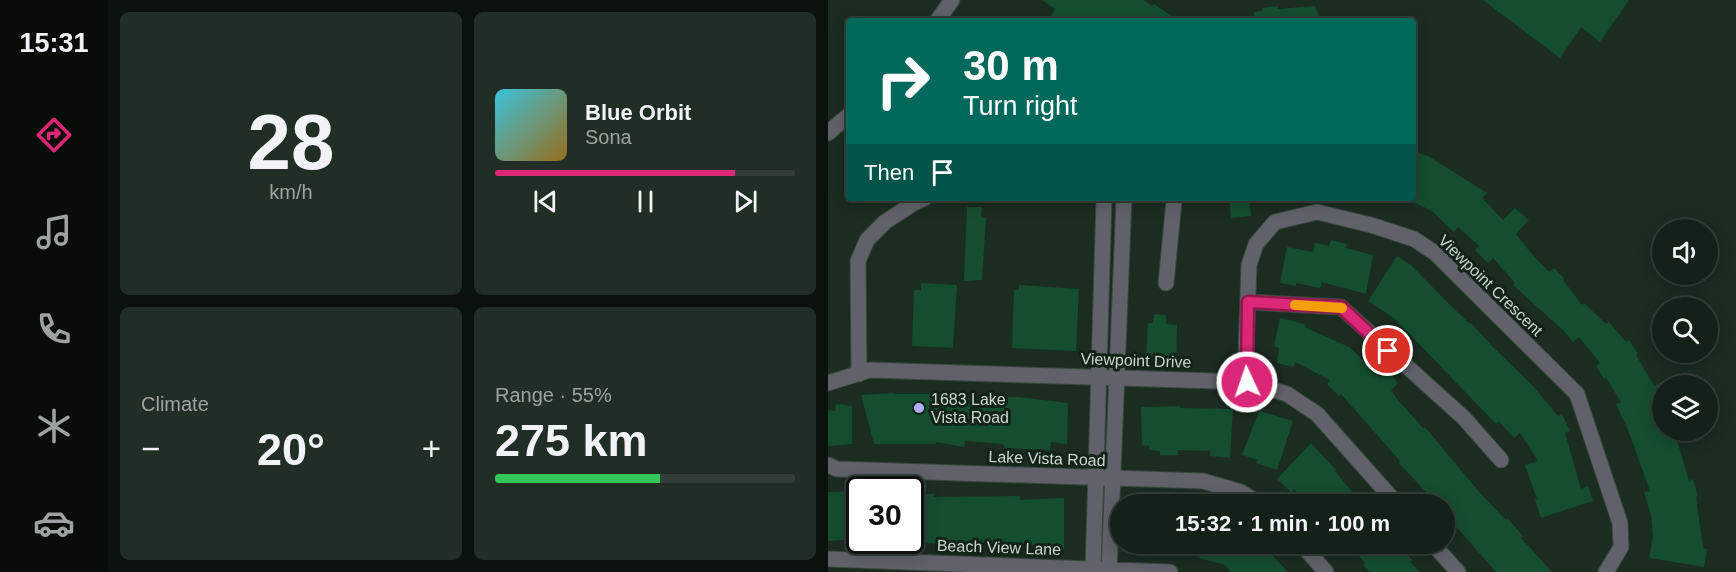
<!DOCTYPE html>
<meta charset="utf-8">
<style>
body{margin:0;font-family:Helvetica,sans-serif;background:#212e26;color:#f1f3f6;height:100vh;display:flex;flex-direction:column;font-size:22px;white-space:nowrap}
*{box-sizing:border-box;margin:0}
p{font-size:20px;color:#9da3a2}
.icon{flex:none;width:33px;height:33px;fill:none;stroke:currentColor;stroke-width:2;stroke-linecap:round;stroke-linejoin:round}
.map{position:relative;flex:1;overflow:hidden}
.details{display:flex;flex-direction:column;gap:12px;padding:12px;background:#0b120e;width:720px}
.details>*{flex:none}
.banner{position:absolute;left:18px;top:18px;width:570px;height:183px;border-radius:6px;box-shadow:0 3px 15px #0003,0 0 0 2px #333e38;background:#00695c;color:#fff;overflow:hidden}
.controls{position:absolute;left:824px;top:219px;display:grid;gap:12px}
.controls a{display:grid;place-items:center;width:66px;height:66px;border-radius:50%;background:#142119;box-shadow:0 3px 15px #0003,0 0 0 2px #333e38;font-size:30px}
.speed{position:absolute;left:18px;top:476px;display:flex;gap:12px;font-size:30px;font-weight:700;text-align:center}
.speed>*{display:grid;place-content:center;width:78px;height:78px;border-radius:50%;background:#142119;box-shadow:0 3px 15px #0003,0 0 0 2px #333e38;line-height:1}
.speed .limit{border:3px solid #111;border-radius:9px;background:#fff;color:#111}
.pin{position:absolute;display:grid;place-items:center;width:51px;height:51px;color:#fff;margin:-26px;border:3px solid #fff;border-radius:50%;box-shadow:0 2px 6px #0007}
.me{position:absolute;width:66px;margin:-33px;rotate:357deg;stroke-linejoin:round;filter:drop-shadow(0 0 4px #0008)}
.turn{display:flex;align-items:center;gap:21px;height:126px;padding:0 18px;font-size:27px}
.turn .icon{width:78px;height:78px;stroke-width:2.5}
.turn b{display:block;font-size:42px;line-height:51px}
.then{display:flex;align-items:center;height:57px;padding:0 18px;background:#0003;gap:12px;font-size:22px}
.big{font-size:45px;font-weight:600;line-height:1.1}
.details .tile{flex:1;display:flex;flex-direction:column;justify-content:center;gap:9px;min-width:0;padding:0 21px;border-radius:9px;background:#212e26}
.details .dial{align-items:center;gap:0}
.dial b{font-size:78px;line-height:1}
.song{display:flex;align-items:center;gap:18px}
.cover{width:72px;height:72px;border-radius:9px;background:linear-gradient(135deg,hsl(190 70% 55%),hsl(40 70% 35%))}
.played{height:6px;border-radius:3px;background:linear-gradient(90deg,#db2777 80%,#333e38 80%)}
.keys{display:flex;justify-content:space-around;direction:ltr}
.heat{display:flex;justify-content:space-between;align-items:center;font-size:33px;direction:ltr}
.charge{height:9px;border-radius:4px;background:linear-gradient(90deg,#34c759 55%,#333e38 0)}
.details .tiles{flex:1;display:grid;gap:12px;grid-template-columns:repeat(2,1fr)}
.trip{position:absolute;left:282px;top:494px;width:345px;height:60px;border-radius:30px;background:#142119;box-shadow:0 3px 15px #0003,0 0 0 2px #333e38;font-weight:600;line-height:60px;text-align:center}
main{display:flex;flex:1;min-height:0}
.dock{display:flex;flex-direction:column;width:108px;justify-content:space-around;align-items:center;background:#080d0a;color:#9da3a2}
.dock .icon{width:42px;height:42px}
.dock .active{color:#db2777}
.dock b{font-size:27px;color:#f1f3f6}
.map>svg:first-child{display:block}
.building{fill:#154d2f}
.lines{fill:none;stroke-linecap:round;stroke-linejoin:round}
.minor-casing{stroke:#37473d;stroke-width:17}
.minor{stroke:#61616a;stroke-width:15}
.route-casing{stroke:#8e194d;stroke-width:15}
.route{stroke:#db2777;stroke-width:10}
.slow{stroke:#f59e0b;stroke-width:10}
.poi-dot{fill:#b0aefa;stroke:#122318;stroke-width:2}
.labels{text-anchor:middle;stroke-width:6;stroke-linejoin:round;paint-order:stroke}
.street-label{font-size:16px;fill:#cbd6ce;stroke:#122318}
.poi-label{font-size:16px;fill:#cbd6ce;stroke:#122318;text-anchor:start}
</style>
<main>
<nav class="dock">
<b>15:31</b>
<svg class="icon active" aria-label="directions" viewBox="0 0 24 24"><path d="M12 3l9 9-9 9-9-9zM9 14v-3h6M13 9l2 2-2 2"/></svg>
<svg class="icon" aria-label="music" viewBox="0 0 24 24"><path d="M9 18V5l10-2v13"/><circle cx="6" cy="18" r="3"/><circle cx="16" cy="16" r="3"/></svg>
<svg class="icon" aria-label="phone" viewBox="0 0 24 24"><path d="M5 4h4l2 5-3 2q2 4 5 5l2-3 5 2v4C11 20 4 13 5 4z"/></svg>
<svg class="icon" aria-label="climate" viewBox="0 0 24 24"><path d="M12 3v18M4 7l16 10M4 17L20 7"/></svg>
<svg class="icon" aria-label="car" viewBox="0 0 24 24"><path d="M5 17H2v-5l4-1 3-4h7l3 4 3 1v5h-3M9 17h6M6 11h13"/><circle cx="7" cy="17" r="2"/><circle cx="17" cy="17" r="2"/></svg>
</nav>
<section class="details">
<div class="tiles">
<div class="tile dial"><b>28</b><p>km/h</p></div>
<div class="tile">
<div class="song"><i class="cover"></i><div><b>Blue Orbit</b><p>Sona</p></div></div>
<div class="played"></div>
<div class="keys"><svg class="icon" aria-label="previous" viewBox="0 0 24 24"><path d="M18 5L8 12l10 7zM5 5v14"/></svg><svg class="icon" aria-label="pause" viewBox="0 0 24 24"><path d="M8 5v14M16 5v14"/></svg><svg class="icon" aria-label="next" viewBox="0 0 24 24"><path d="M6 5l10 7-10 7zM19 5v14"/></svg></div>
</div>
<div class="tile"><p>Climate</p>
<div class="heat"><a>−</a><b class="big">20°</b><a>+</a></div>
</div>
<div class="tile"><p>Range · 55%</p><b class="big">275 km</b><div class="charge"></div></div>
</div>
</section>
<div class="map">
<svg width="908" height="572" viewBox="0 0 908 572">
<rect width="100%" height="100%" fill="#1b2c21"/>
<path class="building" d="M 214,0 L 315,0 L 324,6 L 326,4 L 351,21 L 230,21 L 223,16 L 227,9 Z
M 655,0 L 801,0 L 772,42 L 753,27 L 732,58 Z
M 450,6 L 450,9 L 487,6 L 493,21 L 426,21 L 426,12 L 434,11 L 434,8 Z
M 585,151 L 600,156 L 659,193 L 654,198 L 675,220 L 687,208 L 701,220 L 688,234 L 703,253 L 721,272 L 726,268 L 736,278 L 735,280 L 754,305 L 756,303 L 778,324 L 781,322 L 798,342 L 801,340 L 810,354 L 808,355 L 826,386 L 834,382 L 834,430 L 846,430 L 861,481 L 865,479 L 870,496 L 868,497 L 875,548 L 879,549 L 876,567 L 821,558 L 825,536 L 823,515 L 816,492 L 822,491 L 800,430 L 788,404 L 793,402 L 778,378 L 776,379 L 768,366 L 772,363 L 751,337 L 745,342 L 735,330 L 708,306 L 685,285 L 687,283 L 665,258 L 660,263 L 647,250 L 651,246 L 630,227 L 626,232 L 604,211 L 585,202 Z
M 401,198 L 421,198 L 423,216 L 403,218 Z
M 139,207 L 154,207 L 153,217 L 158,218 L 154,280 L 136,281 Z
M 503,240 L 519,244 L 518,248 L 545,255 L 538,294 L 494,282 L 492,288 L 468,283 L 468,286 L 452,283 L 459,247 L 485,252 L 487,243 L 501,246 Z
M 569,256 L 583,265 L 620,303 L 642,324 L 643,323 L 663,345 L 704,385 L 730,416 L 734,414 L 742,431 L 737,433 L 753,489 L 760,486 L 765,501 L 713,518 L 707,500 L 709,499 L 697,465 L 710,461 L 692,433 L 686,438 L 670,421 L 668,424 L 566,318 L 540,301 Z
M 93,283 L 129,285 L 125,348 L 84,346 L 86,290 L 93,290 Z
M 191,285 L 251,289 L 248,351 L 184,348 L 186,290 L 191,290 Z
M 326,314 L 338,315 L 338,324 L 349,325 L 348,362 L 318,359 L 320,323 L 325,323 Z
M 452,318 L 477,324 L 476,327 L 521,347 L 553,377 L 560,370 L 570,383 L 563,390 L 570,400 L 595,428 L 597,427 L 652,493 L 678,520 L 680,519 L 695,536 L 693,538 L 724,572 L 668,572 L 616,513 L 616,504 L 609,504 L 571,463 L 572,461 L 513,394 L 511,396 L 499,384 L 502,380 L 467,362 L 466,367 L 449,363 L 451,348 L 446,346 Z
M 119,391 L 146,398 L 191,397 L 240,403 L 239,444 L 223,442 L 222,450 L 177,448 L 175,444 L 137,441 L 136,447 L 108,442 L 108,444 L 46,444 L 33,395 L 66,393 L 66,394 L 119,394 Z
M 8,404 L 24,406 L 24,444 L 0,446 L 0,410 L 7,411 Z
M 352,406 L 352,408 L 405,409 L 402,458 L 382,456 L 382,451 L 350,450 L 350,455 L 332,455 L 332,451 L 321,450 L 321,446 L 314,445 L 313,407 Z
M 431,411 L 465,421 L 449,470 L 428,463 L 430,460 L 414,455 Z
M 483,443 L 508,470 L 507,471 L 534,504 L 479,504 L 466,489 L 464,493 L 449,479 Z
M 32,491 L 32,539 L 0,541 L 0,492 Z
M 82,494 L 106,494 L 106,497 L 192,496 L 192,500 L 236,498 L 236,549 L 215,549 L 215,544 L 172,547 L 172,542 L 129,544 L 128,542 L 85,544 L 84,539 L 82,539 Z
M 376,543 L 433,543 L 460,572 L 403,572 L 397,565 L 371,558 Z
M 520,543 L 569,543 L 584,560 L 582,562 L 592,572 L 542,572 L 535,565 L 537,563 Z"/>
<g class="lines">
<defs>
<path id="minor" d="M 109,21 L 124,0
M 0,133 L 21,115
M 338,283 L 346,201 L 344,198
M 420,302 L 513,307 L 636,418 L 673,460
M 31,374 L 30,261 L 39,240 L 57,222 L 86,203 L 97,198
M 419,382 L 418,352 L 421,265 L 428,244 L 447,222 L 489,212 L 543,225 L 586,239 L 607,253 L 749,394 L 792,523 L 793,547 L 778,572
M 0,383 L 42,370 L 419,382 L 459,394 L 489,414 L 569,504
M 0,465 L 9,469 L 375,481 L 413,492 L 432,504
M 472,543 L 498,572
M 604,543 L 630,572
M 0,559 L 342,572
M 265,572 L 276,198
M 281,572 L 296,198"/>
</defs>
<use href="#minor" class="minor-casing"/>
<use href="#minor" class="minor"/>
</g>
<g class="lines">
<defs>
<path id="route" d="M 419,382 L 420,302 L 513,307 L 560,351"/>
</defs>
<use href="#route" class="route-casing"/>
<use href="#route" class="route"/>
<path class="slow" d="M 467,305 L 514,308"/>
</g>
<circle class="poi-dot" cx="91" cy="408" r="6"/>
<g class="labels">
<g class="street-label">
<text transform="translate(663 285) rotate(44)" y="6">Viewpoint Crescent</text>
<text transform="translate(308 360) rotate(2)" y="6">Viewpoint Drive</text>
<text transform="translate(219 458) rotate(2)" y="6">Lake Vista Road</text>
<text transform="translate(171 547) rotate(2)" y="6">Beach View Lane</text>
</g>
<g class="poi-label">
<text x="103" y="405">1683 Lake<tspan x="103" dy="18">Vista Road</tspan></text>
</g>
</g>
</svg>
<div class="controls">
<a><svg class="icon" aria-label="sound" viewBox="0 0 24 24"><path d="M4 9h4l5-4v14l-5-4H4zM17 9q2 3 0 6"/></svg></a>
<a><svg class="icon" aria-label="search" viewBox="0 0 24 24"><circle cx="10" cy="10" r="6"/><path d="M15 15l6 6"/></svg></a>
<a><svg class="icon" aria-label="layers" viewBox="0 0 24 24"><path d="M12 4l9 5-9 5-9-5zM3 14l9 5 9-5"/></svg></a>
</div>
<div class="speed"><div class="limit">30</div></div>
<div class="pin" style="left:560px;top:351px;background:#d93025"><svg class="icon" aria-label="arrive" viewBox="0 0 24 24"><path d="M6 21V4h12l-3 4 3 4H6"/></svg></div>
<svg class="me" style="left:419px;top:382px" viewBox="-20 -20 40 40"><circle r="17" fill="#db2777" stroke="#fff" stroke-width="3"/><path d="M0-11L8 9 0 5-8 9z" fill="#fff"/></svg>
<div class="trip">15:32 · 1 min · 100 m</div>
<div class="banner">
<div class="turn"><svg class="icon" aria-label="right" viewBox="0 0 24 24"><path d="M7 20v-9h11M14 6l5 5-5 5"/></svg><div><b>30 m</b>Turn right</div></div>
<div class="then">Then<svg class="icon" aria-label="arrive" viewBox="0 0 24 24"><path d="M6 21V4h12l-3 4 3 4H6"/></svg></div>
</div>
</div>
</main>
